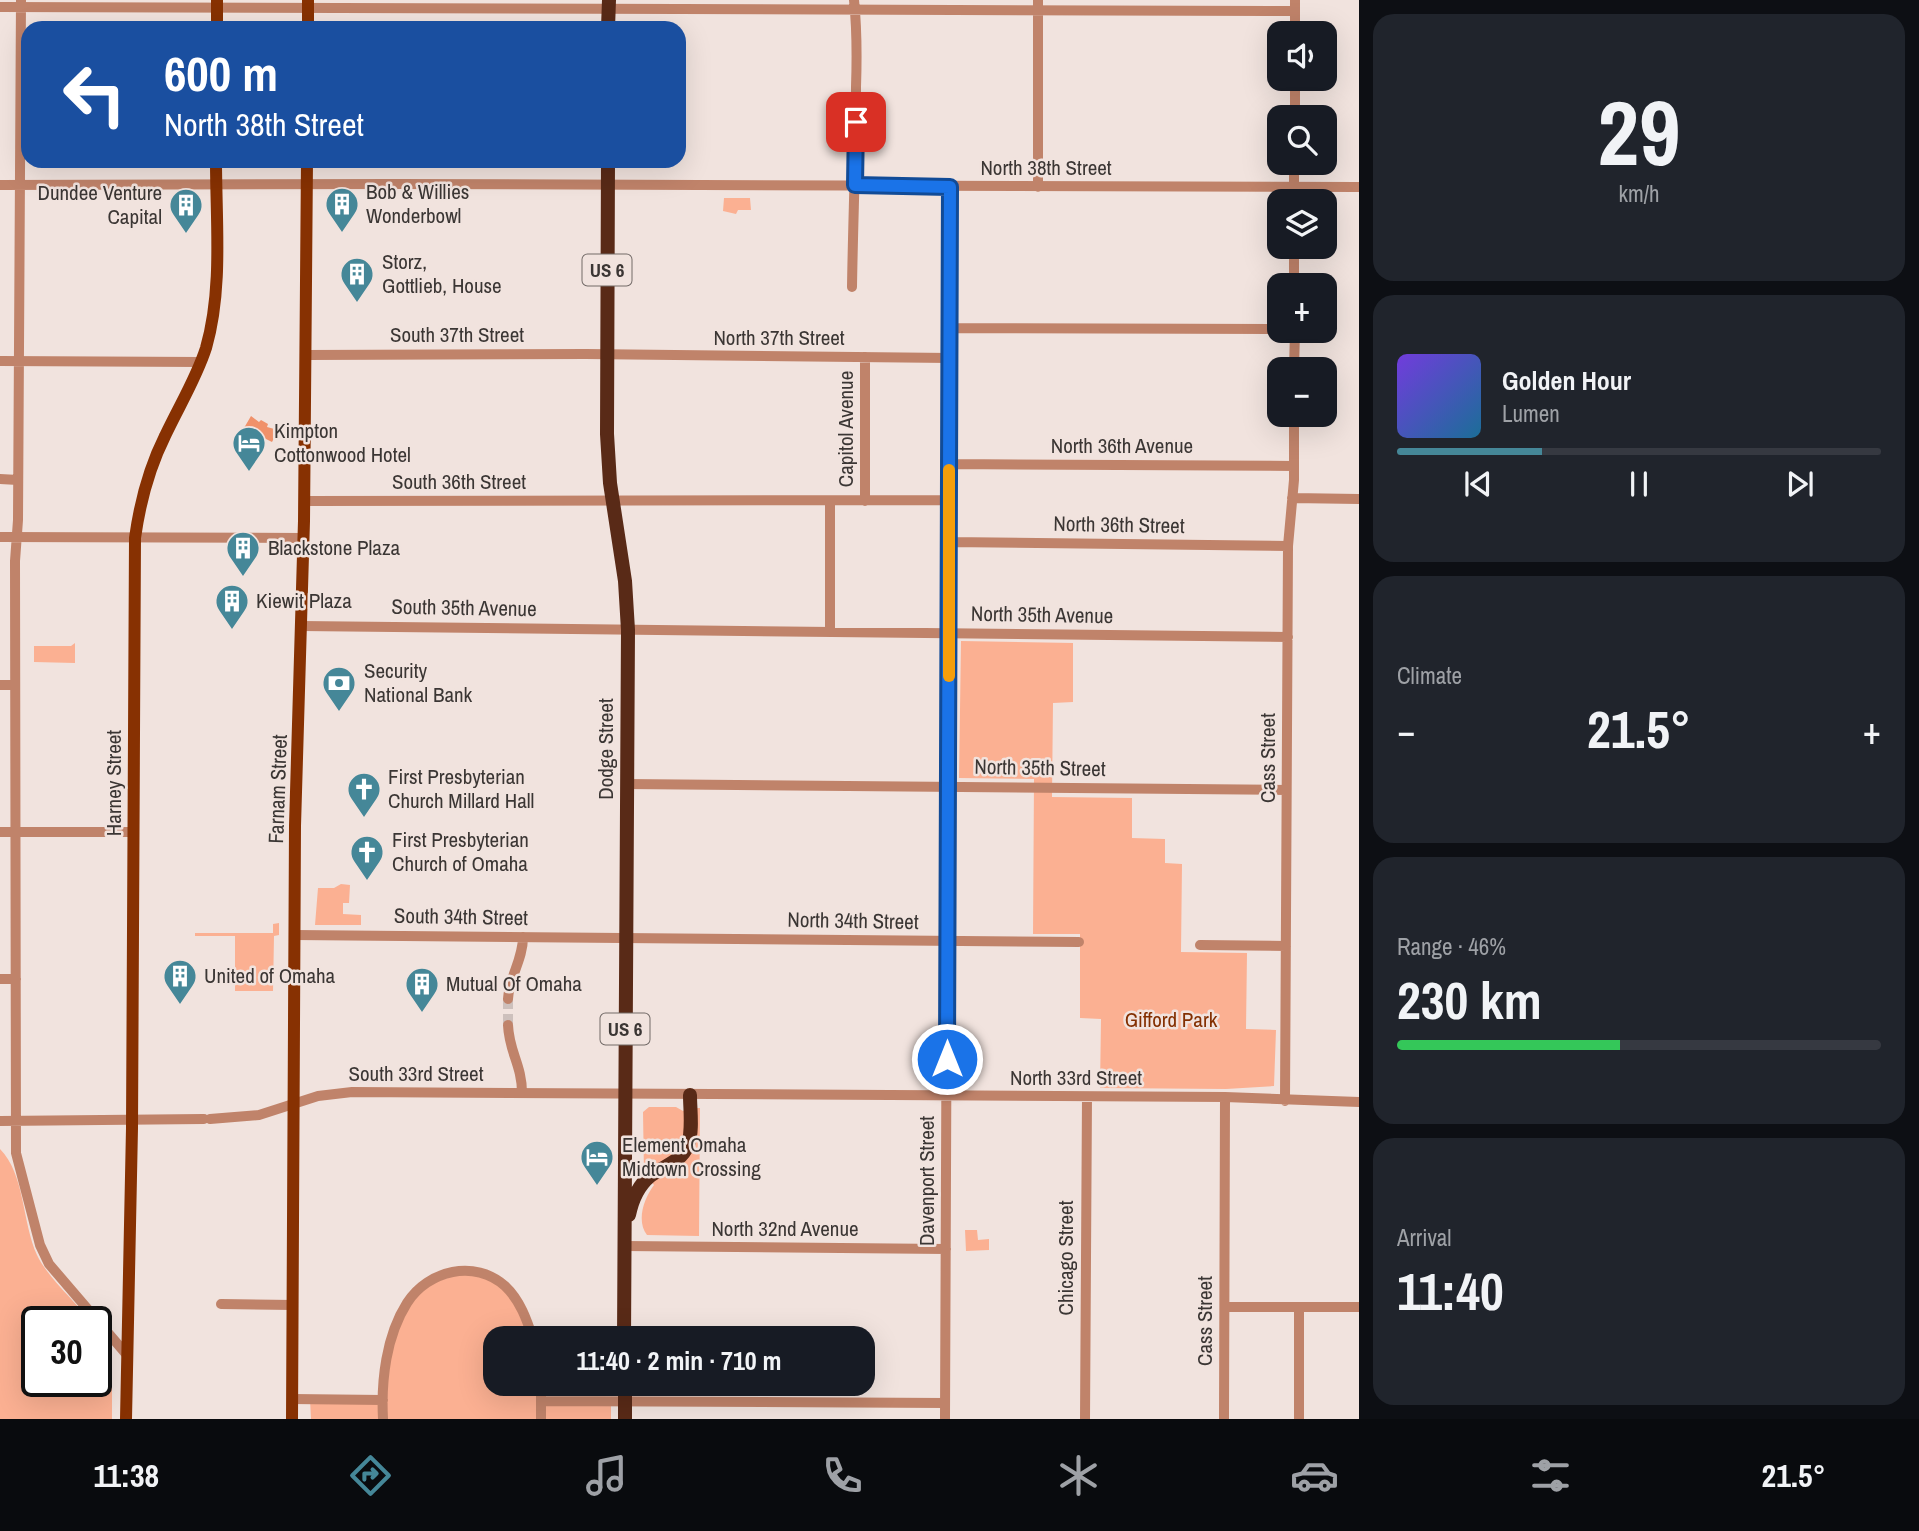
<!DOCTYPE html>
<meta charset="utf-8">
<style>
body{margin:0;font-family:"Archivo Narrow",sans-serif;background:#20242c;color:#f1f3f6;height:100vh;display:flex;flex-direction:column;font-size:26px;white-space:nowrap}
*{box-sizing:border-box;margin:0}
p{font-size:23px;color:#9ea1a6}
.icon{flex:none;width:38px;height:38px;fill:none;stroke:currentColor;stroke-width:2;stroke-linecap:round;stroke-linejoin:round}
.map{position:relative;flex:1;overflow:hidden}
.panel{display:flex;flex-direction:column;gap:14px;padding:14px;background:#0d0f14;width:560px}
.panel>*{flex:none}
.hud{position:absolute;left:21px;top:21px;width:665px;height:147px;border-radius:21px;box-shadow:0 7px 28px #0002;background:#1a4fa0;color:#fff;overflow:hidden}
.buttons{position:absolute;left:1267px;top:21px;display:grid;gap:14px}
.buttons a{display:grid;place-items:center;width:70px;height:70px;border-radius:14px;background:#171b24;box-shadow:0 7px 28px #0002;font-size:35px}
.speed{position:absolute;left:21px;top:1306px;display:flex;gap:14px;font-size:35px;font-weight:700;text-align:center}
.speed>*{display:grid;place-content:center;width:91px;height:91px;border-radius:50%;background:#171b24;box-shadow:0 7px 28px #0002;line-height:1}
.speed .limit{border:4px solid #111;border-radius:10px;background:#fff;color:#111}
.pin{position:absolute;display:grid;place-items:center;width:60px;height:60px;color:#fff;margin:-30px;border-radius:14px;box-shadow:0 4px 10px #0006}
.me{position:absolute;width:77px;margin:-38px;rotate:0deg;stroke-linejoin:round;filter:drop-shadow(0 0 5px #0008)}
.turn{display:flex;align-items:center;gap:24px;height:147px;padding:0 28px;font-size:32px}
.turn .icon{width:91px;height:91px;stroke-width:2.5}
.turn b{display:block;font-size:49px;line-height:60px}
.big{font-size:52px;font-weight:700;line-height:1.1}
.panel .card{flex:1;display:flex;flex-direction:column;justify-content:center;gap:10px;min-width:0;padding:0 24px;border-radius:21px;background:#20242c}
.panel .dial{align-items:center;gap:0}
.dial b{font-size:91px;line-height:1}
.song{display:flex;align-items:center;gap:21px}
.cover{width:84px;height:84px;border-radius:10px;background:linear-gradient(135deg,hsl(260 70% 55%),hsl(200 70% 35%))}
.played{height:7px;border-radius:4px;background:linear-gradient(90deg,#458798 30%,#363941 30%)}
.keys{display:flex;justify-content:space-around;direction:ltr}
.heat{display:flex;justify-content:space-between;align-items:center;font-size:38px;direction:ltr}
.charge{height:10px;border-radius:5px;background:linear-gradient(90deg,#34c759 46%,#363941 0)}
.trip{position:absolute;left:483px;top:1326px;width:392px;height:70px;border-radius:21px;background:#171b24;box-shadow:0 7px 28px #0002;font-weight:700;line-height:70px;text-align:center}
.dock{display:flex;height:112px;justify-content:space-around;align-items:center;background:#090b0e;color:#9ea1a6}
.dock .icon{width:49px;height:49px}
.dock .selected{color:#458798}
.dock b{font-size:32px;color:#f1f3f6}
main{display:flex;flex:1;min-height:0}
.map>svg:first-child{display:block}
.green{fill:#fbb092}
.water{fill:#f0916a}
.lines{fill:none;stroke-linecap:round;stroke-linejoin:round}
.minor-tunnel{stroke:#cdc0bc;stroke-width:10;stroke-dasharray:10 5;stroke-linecap:butt}
.minor{stroke:#c0836a;stroke-width:10}
.major{stroke:#873102;stroke-width:12}
.highway{stroke:#592a17;stroke-width:14}
.route-casing{stroke:#114b97;stroke-width:18}
.route{stroke:#1a73e8;stroke-width:12}
.slow{stroke:#f59e0b;stroke-width:12}
.labels{text-anchor:middle;stroke-width:5;stroke-linejoin:round;paint-order:stroke}
.shield{fill:#f1e3de;stroke:#726a67;stroke-width:2}
.shield-label{font-size:19px;font-weight:bold;fill:#3b3634}
.street-label{font-size:21px;fill:#3b3634;stroke:#f1e3de}
.poi-label{font-size:21px;fill:#3b3634;stroke:#f1e3de;text-anchor:start}
.park-label{font-size:21px;fill:#832f00;stroke:#f1e3de}
</style>
<main>
<div class="map">
<svg width="1359" height="1419" viewBox="0 0 1359 1419">
<rect width="100%" height="100%" fill="#f1e3de"/>
<path class="green" d="M 724,198 L 750,198 L 751,210 L 738,210 L 736,214 L 723,211 Z
M 961,641 L 1073,643 L 1073,702 L 1053,703 L 1052,797 L 1132,798 L 1132,838 L 1165,839 L 1165,863 L 1182,864 L 1181,952 L 1247,953 L 1246,1029 L 1276,1030 L 1274,1086 L 1226,1089 L 1100,1088 L 1101,1019 L 1080,1018 L 1080,934 L 1033,934 L 1034,779 L 959,778 Z
M 75,643 L 75,663 L 34,662 L 34,646 L 71,646 Z
M 341,884 L 350,885 L 349,903 L 343,903 L 343,914 L 361,915 L 361,925 L 315,925 L 318,888 L 334,888 Z
M 279,923 L 279,935 L 274,936 L 273,991 L 235,991 L 235,936 L 195,936 L 195,933 L 273,933 L 273,924 Z
M 649,1107 L 676,1107 L 683,1111 L 687,1109 L 684,1147 L 644,1175 L 643,1112 Z
M 695,1108 L 700,1108 L 699,1236 L 647,1235 C 636,1221 644,1198 654,1185 L 651,1181 L 676,1166 Z
M 0,1149 C 25,1174 22,1222 37,1255 C 46,1275 76,1303 91,1321 L 37,1321 L 37,1381 L 96,1381 L 96,1328 L 112,1364 L 112,1419 L 0,1419 Z
M 965,1230 L 977,1230 L 978,1240 L 989,1239 L 989,1250 L 966,1251 Z
M 469,1271 L 506,1287 L 533,1339 L 495,1339 L 495,1384 L 541,1384 L 541,1400 L 611,1401 L 611,1419 L 311,1419 L 310,1399 L 382,1400 L 393,1335 L 420,1287 Z"/>
<path class="water" d="M 251,416 L 259,422 L 261,420 L 268,424 L 267,427 L 278,430 L 272,442 L 244,428 Z"/>
<g class="lines">
<path class="minor-tunnel" d="M 508,999 L 508,1025"/>
<path class="minor" d="M 21,0 L 18,520 L 15,561 L 16,1153 L 40,1245 L 49,1264 L 127,1355
M 0,7 L 1295,11
M 1295,33 L 1295,0
M 1295,117 L 1295,79
M 0,185 L 395,184 L 1359,187
M 1038,187 L 1038,0
M 1294,201 L 1294,163
M 1294,247 L 1294,285
M 852,287 C 853,220 856,154 856,87 C 857,58 857,29 854,0
M 950,328 L 1279,329
M 306,355 L 586,354 L 950,358
M 865,357 L 865,501
M 0,361 L 201,362
M 1294,369 L 1295,331
M 950,464 L 1294,466
M 0,479 L 18,480
M 1292,498 L 1359,499
M 304,501 L 949,500
M 830,501 L 830,631
M 0,537 L 304,538
M 949,542 L 1288,546
M 301,626 L 1288,637
M 0,685 L 15,685
M 626,784 L 1286,790
M 0,832 L 133,832
M 295,935 L 1079,942
M 1200,945 L 1286,946
M 0,979 L 16,979
M 508,999 C 509,977 523,960 523,937
M 508,1025 C 509,1052 522,1065 522,1093
M 1285,1101 L 1288,546 L 1294,480 L 1294,415
M 210,1119 L 259,1115 L 318,1096 L 352,1092 L 1225,1097 L 1359,1102
M 0,1121 L 204,1119
M 624,1246 L 946,1249
M 221,1304 L 293,1305
M 1225,1307 L 1359,1307
M 1299,1307 L 1299,1419
M 292,1399 L 383,1400
M 541,1401 L 945,1403
M 383,1419 C 381,1381 386,1336 407,1303 C 428,1270 475,1259 505,1286 C 520,1300 527,1320 533,1339
M 541,1419 L 541,1384
M 945,1419 L 950,187
M 1085,1419 L 1087,1097
M 1224,1419 L 1225,1097"/>
<path class="major" d="M 217,28 L 217,0
M 308,28 L 308,0
M 126,1419 L 132,1128 L 135,538 C 140,502 149,468 165,436 C 179,406 196,379 206,348 C 223,289 216,222 216,161
M 292,1419 L 295,826 L 304,521 L 307,161"/>
<path class="highway" d="M 608,28 L 609,0
M 608,161 L 607,434 L 610,483 L 625,581 L 628,630 L 624,1339
M 629,1215 C 632,1200 638,1186 650,1176 C 664,1166 681,1162 688,1145 C 693,1130 690,1110 690,1095
M 625,1384 L 625,1419"/>
</g>
<g class="lines">
<defs>
<path id="route" d="M 856,122 L 855,185 L 950,187 L 947,1059"/>
</defs>
<use href="#route" class="route-casing"/>
<use href="#route" class="route"/>
<path class="slow" d="M 949,676 L 949,470"/>
</g>
<defs>
<symbol id="building-pin" viewBox="-11 -11 22 30"><path d="M0 17L-7.5 6A9.5 9.5 0 1 1 7.5 6Z" fill="#458798" stroke="#f1e3de"/><path d="M-4-6H4V6H1V3H-1V6H-4ZM-2.5-4.3h1.7v1.8h-1.7ZM.8-4.3h1.7v1.8H.8ZM-2.5-1h1.7V.8h-1.7ZM.8-1h1.7V.8H.8Z" fill="#fff"/></symbol>
<symbol id="hotel-pin" viewBox="-11 -11 22 30"><path d="M0 17L-7.5 6A9.5 9.5 0 1 1 7.5 6Z" fill="#458798" stroke="#f1e3de"/><path d="M-6-4.5h1.5V1H6V5H4.5V3h-9V5H-6ZM-4 0a1.8 1.8 0 1 1 3.6 0ZM.5 0V-2.5h3Q6-2.5 6 0Z" fill="#fff"/></symbol>
<symbol id="bank-pin" viewBox="-11 -11 22 30"><path d="M0 17L-7.5 6A9.5 9.5 0 1 1 7.5 6Z" fill="#458798" stroke="#f1e3de"/><path d="M-6-4H6V4H-6ZM0-2.3a2.3 2.3 0 1 0 0 4.6a2.3 2.3 0 1 0 0-4.6Z" fill="#fff"/></symbol>
<symbol id="church-pin" viewBox="-11 -11 22 30"><path d="M0 17L-7.5 6A9.5 9.5 0 1 1 7.5 6Z" fill="#458798" stroke="#f1e3de"/><path d="M-1.2-6h2.4v3.5h3.3v2.4h-3.3V6h-2.4V-.1h-3.3v-2.4h3.3Z" fill="#fff"/></symbol>
</defs>
<g fill-rule="evenodd">
<use href="#building-pin" x="323" y="185" width="38" height="52"/>
<use href="#building-pin" x="167" y="186" width="38" height="52"/>
<use href="#building-pin" x="338" y="255" width="38" height="52"/>
<use href="#hotel-pin" x="230" y="424" width="38" height="52"/>
<use href="#building-pin" x="224" y="529" width="38" height="52"/>
<use href="#building-pin" x="213" y="582" width="38" height="52"/>
<use href="#bank-pin" x="320" y="664" width="38" height="52"/>
<use href="#church-pin" x="345" y="770" width="38" height="52"/>
<use href="#church-pin" x="348" y="833" width="38" height="52"/>
<use href="#building-pin" x="161" y="957" width="38" height="52"/>
<use href="#building-pin" x="403" y="965" width="38" height="52"/>
<use href="#hotel-pin" x="578" y="1138" width="38" height="52"/>
</g>
<g class="labels">
<g class="shield">
<rect x="582.5" y="254.5" width="49" height="31" rx="5"/>
<rect x="600.5" y="1013.5" width="49" height="31" rx="5"/>
</g>
<g class="shield-label">
<text x="607" y="277">US 6</text>
<text x="625" y="1036">US 6</text>
</g>
<g class="street-label">
<text x="1046" y="175">North 38th Street</text>
<text x="457" y="342">South 37th Street</text>
<text x="779" y="345">North 37th Street</text>
<text transform="translate(846 429) rotate(-90)" y="7">Capitol Avenue</text>
<text x="1122" y="453">North 36th Avenue</text>
<text x="459" y="489">South 36th Street</text>
<text transform="translate(1119 525) rotate(1)" y="7">North 36th Street</text>
<text transform="translate(464 608) rotate(1)" y="7">South 35th Avenue</text>
<text transform="translate(1042 615) rotate(1)" y="7">North 35th Avenue</text>
<text transform="translate(606 749) rotate(-90)" y="7">Dodge Street</text>
<text transform="translate(1268 758) rotate(-90)" y="7">Cass Street</text>
<text transform="translate(1040 768) rotate(1)" y="7">North 35th Street</text>
<text transform="translate(114 783) rotate(-90)" y="7">Harney Street</text>
<text transform="translate(278 789) rotate(-88)" y="7">Farnam Street</text>
<text transform="translate(461 917) rotate(1)" y="7">South 34th Street</text>
<text transform="translate(853 921) rotate(1)" y="7">North 34th Street</text>
<text x="416" y="1081">South 33rd Street</text>
<text x="1076" y="1085">North 33rd Street</text>
<text transform="translate(927 1181) rotate(-90)" y="7">Davenport Street</text>
<text x="785" y="1236">North 32nd Avenue</text>
<text transform="translate(1066 1258) rotate(-90)" y="7">Chicago Street</text>
<text transform="translate(1205 1321) rotate(-90)" y="7">Cass Street</text>
</g>
<g class="poi-label">
<text x="366" y="199">Bob &amp; Willies<tspan x="366" dy="24">Wonderbowl</tspan></text>
<text x="162" y="200" text-anchor="end">Dundee Venture<tspan x="162" dy="24">Capital</tspan></text>
<text x="382" y="269">Storz,<tspan x="382" dy="24">Gottlieb, House</tspan></text>
<text x="274" y="438">Kimpton<tspan x="274" dy="24">Cottonwood Hotel</tspan></text>
<text x="268" y="555">Blackstone Plaza</text>
<text x="256" y="608">Kiewit Plaza</text>
<text x="364" y="678">Security<tspan x="364" dy="24">National Bank</tspan></text>
<text x="388" y="784">First Presbyterian<tspan x="388" dy="24">Church Millard Hall</tspan></text>
<text x="392" y="847">First Presbyterian<tspan x="392" dy="24">Church of Omaha</tspan></text>
<text x="204" y="983">United of Omaha</text>
<text x="446" y="991">Mutual Of Omaha</text>
<text x="622" y="1152">Element Omaha<tspan x="622" dy="24">Midtown Crossing</tspan></text>
</g>
<g class="park-label">
<text x="1171" y="1027">Gifford Park</text>
</g>
</g>
</svg>
<div class="buttons">
<a><svg class="icon" aria-label="sound" viewBox="0 0 24 24"><path d="M4 9h4l5-4v14l-5-4H4zM17 9q2 3 0 6"/></svg></a>
<a><svg class="icon" aria-label="search" viewBox="0 0 24 24"><circle cx="10" cy="10" r="6"/><path d="M15 15l6 6"/></svg></a>
<a><svg class="icon" aria-label="layers" viewBox="0 0 24 24"><path d="M12 4l9 5-9 5-9-5zM3 14l9 5 9-5"/></svg></a>
<a>+</a>
<a>−</a>
</div>
<div class="speed"><div class="limit">30</div></div>
<div class="pin" style="left:856px;top:122px;background:#d93025"><svg class="icon" aria-label="arrive" viewBox="0 0 24 24"><path d="M6 21V4h12l-3 4 3 4H6"/></svg></div>
<svg class="me" style="left:947px;top:1059px" viewBox="-20 -20 40 40"><circle r="17" fill="#1a73e8" stroke="#fff" stroke-width="3"/><path d="M0-11L8 9 0 5-8 9z" fill="#fff"/></svg>
<div class="trip">11:40 · 2 min · 710 m</div>
<div class="hud">
<div class="turn"><svg class="icon" aria-label="left" viewBox="0 0 24 24"><path d="M17 20v-9H6M10 6l-5 5 5 5"/></svg><div><b>600 m</b>North 38th Street</div></div>
</div>
</div>
<section class="panel">
<div class="card dial"><b>29</b><p>km/h</p></div>
<div class="card">
<div class="song"><i class="cover"></i><div><b>Golden Hour</b><p>Lumen</p></div></div>
<div class="played"></div>
<div class="keys"><svg class="icon" aria-label="previous" viewBox="0 0 24 24"><path d="M18 5L8 12l10 7zM5 5v14"/></svg><svg class="icon" aria-label="pause" viewBox="0 0 24 24"><path d="M8 5v14M16 5v14"/></svg><svg class="icon" aria-label="next" viewBox="0 0 24 24"><path d="M6 5l10 7-10 7zM19 5v14"/></svg></div>
</div>
<div class="card"><p>Climate</p>
<div class="heat"><a>−</a><b class="big">21.5°</b><a>+</a></div>
</div>
<div class="card"><p>Range · 46%</p><b class="big">230 km</b><div class="charge"></div></div>
<div class="card"><p>Arrival</p><b class="big">11:40</b></div>
</section>
</main>
<nav class="dock">
<b>11:38</b>
<svg class="icon selected" aria-label="directions" viewBox="0 0 24 24"><path d="M12 3l9 9-9 9-9-9zM9 14v-3h6M13 9l2 2-2 2"/></svg>
<svg class="icon" aria-label="music" viewBox="0 0 24 24"><path d="M9 18V5l10-2v13"/><circle cx="6" cy="18" r="3"/><circle cx="16" cy="16" r="3"/></svg>
<svg class="icon" aria-label="phone" viewBox="0 0 24 24"><path d="M5 4h4l2 5-3 2q2 4 5 5l2-3 5 2v4C11 20 4 13 5 4z"/></svg>
<svg class="icon" aria-label="climate" viewBox="0 0 24 24"><path d="M12 3v18M4 7l16 10M4 17L20 7"/></svg>
<svg class="icon" aria-label="car" viewBox="0 0 24 24"><path d="M5 17H2v-5l4-1 3-4h7l3 4 3 1v5h-3M9 17h6M6 11h13"/><circle cx="7" cy="17" r="2"/><circle cx="17" cy="17" r="2"/></svg>
<svg class="icon" aria-label="filters" viewBox="0 0 24 24"><path d="M4 7h16M4 17h16"/><circle cx="9" cy="7" r="2"/><circle cx="15" cy="17" r="2"/></svg>
<b>21.5°</b>
</nav>
